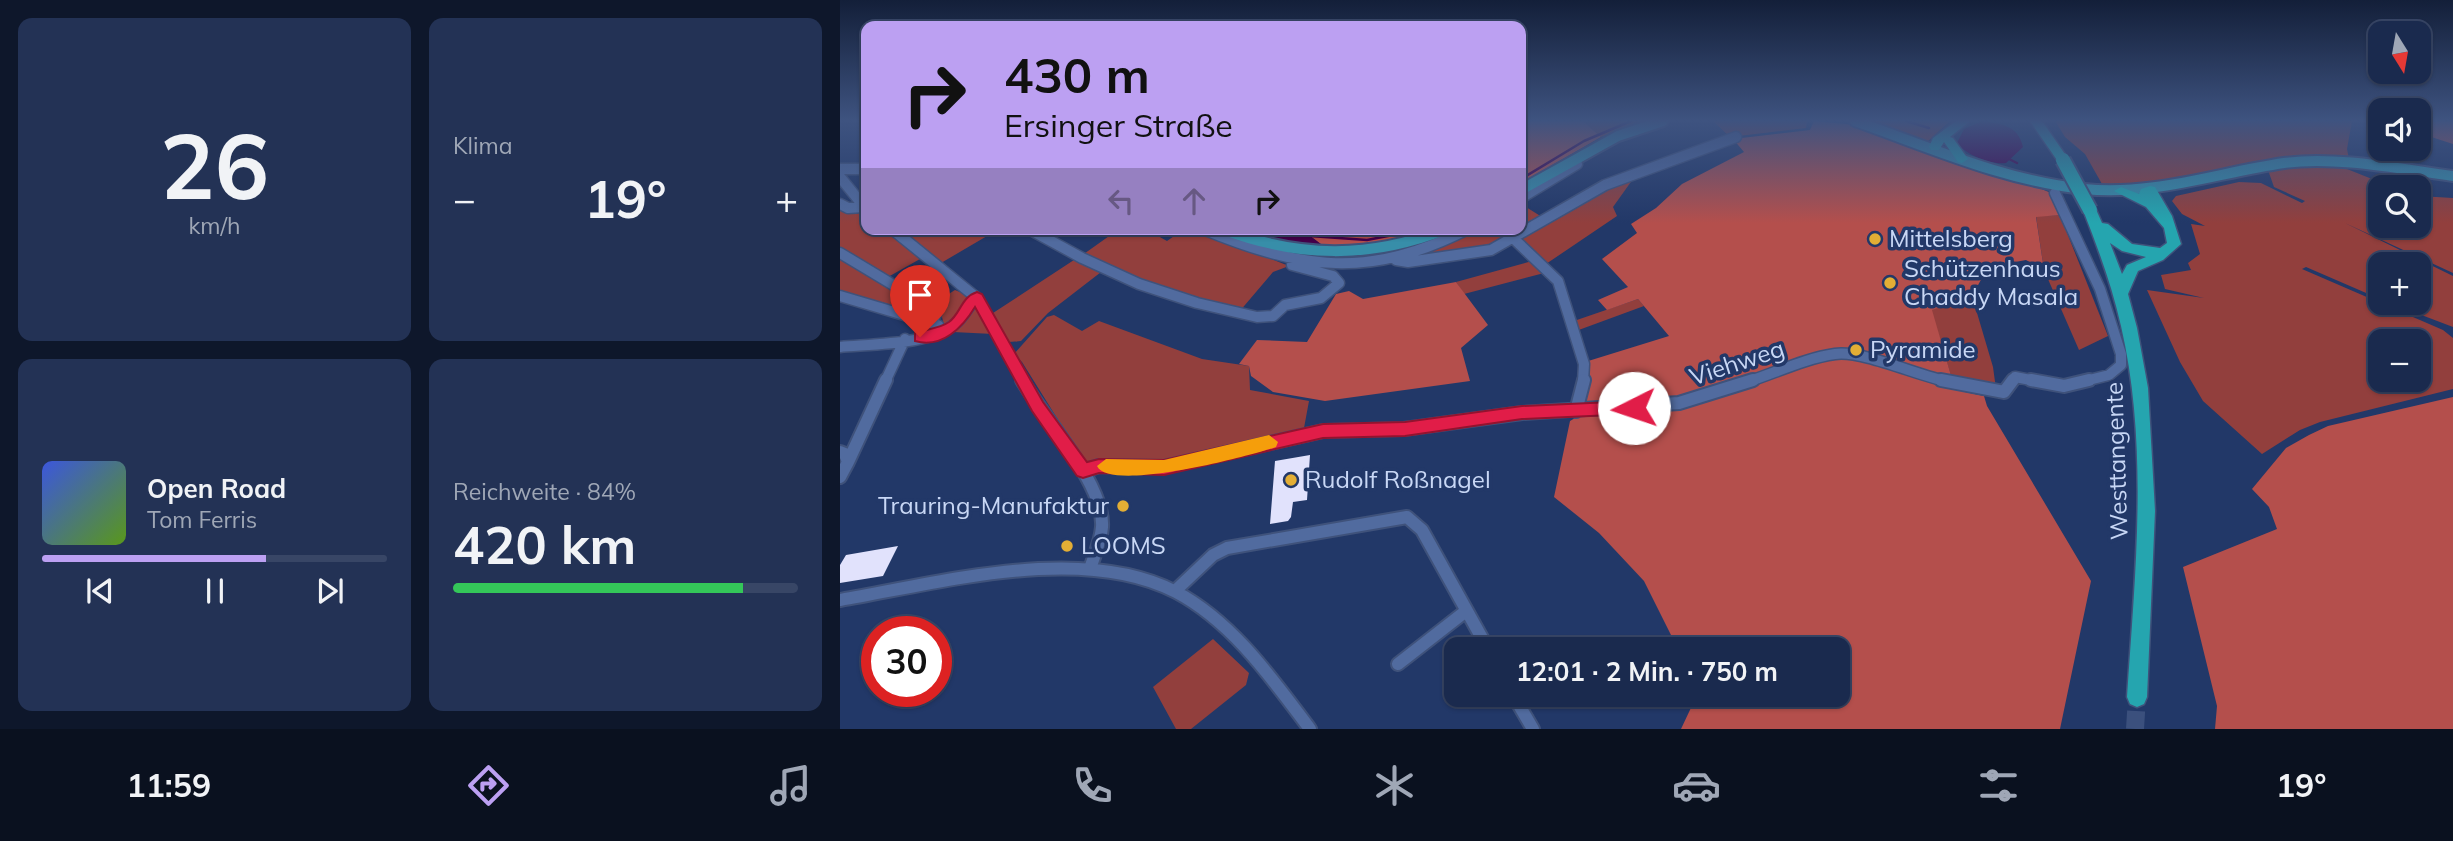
<!DOCTYPE html>
<html lang="de">
<meta charset="utf-8">
<style>
body{margin:0;font-family:Mulish,sans-serif;background:#233255;color:#f1f3f6;height:100vh;display:flex;flex-direction:column;font-size:26px;white-space:nowrap}
*{box-sizing:border-box;margin:0}
p{font-size:23px;color:#9fa7b6}
.icon{flex:none;width:38px;height:38px;fill:none;stroke:currentColor;stroke-width:2;stroke-linecap:round;stroke-linejoin:round}
.map{position:relative;flex:1;overflow:hidden}
.panel{display:flex;flex-direction:column;gap:18px;padding:18px;background:#0e172b;width:840px}
.panel>*{flex:none}
.guide{position:absolute;left:21px;top:21px;width:665px;height:214px;border-radius:14px;box-shadow:0 2px 5px #0004,0 0 0 2px #384666;background:#bca0f2;color:#111;overflow:hidden}
.needle{width:46px;rotate:169deg}
.tools{position:absolute;left:1528px;top:21px;display:grid;gap:14px}
.tools a{display:grid;place-items:center;width:63px;height:63px;border-radius:14px;background:#1a2a4e;box-shadow:0 2px 5px #0004,0 0 0 2px #384666;font-size:35px}
.speed{position:absolute;left:21px;top:616px;display:flex;gap:14px;font-size:35px;font-weight:700;text-align:center}
.speed>*{display:grid;place-content:center;width:91px;height:91px;border-radius:50%;background:#1a2a4e;box-shadow:0 2px 5px #0004,0 0 0 2px #384666;line-height:1}
.speed .limit{border:10px solid #d22;background:#fff;color:#111}
.pin{position:absolute;display:grid;place-items:center;width:60px;height:60px;color:#fff;margin:-72px -30px;border-radius:50% 50% 50% 0;rotate:-45deg;box-shadow:0 0 7px #0007}
.pin .icon{rotate:45deg}
.me{position:absolute;width:77px;margin:-38px;rotate:266deg;stroke-linejoin:round;filter:drop-shadow(0 0 5px #0008)}
.turn{display:flex;align-items:center;gap:24px;height:147px;padding:0 28px;font-size:32px}
.turn .icon{width:91px;height:91px;stroke-width:2.5}
.turn b{display:block;font-size:49px;line-height:60px}
.lanes{display:flex;align-items:center;height:66px;padding:0 28px;background:#0003;justify-content:center;gap:35px;direction:ltr}
.lanes .off{opacity:.35}
.big{font-size:52px;font-weight:700;line-height:1.1}
.panel .card{flex:1;display:flex;flex-direction:column;justify-content:center;gap:10px;min-width:0;padding:0 24px;border-radius:14px;background:#233255}
.panel .dial{align-items:center;gap:0}
.dial b{font-size:91px;line-height:1}
.song{display:flex;align-items:center;gap:21px}
.cover{width:84px;height:84px;border-radius:10px;background:linear-gradient(135deg,hsl(230 70% 55%),hsl(90 70% 35%))}
.played{height:7px;border-radius:4px;background:linear-gradient(90deg,#bca0f2 65%,#384666 65%)}
.keys{display:flex;justify-content:space-around;direction:ltr}
.heat{display:flex;justify-content:space-between;align-items:center;font-size:38px;direction:ltr}
.charge{height:10px;border-radius:5px;background:linear-gradient(90deg,#34c759 84%,#384666 0)}
.panel .tiles{flex:1;display:grid;gap:18px;grid-template-columns:repeat(2,1fr)}
.trip{position:absolute;left:604px;top:637px;width:406px;height:70px;border-radius:14px;background:#1a2a4e;box-shadow:0 2px 5px #0004,0 0 0 2px #384666;font-weight:700;line-height:70px;text-align:center}
.menu{display:flex;height:112px;justify-content:space-around;align-items:center;background:#0a111f;color:#9fa7b6}
.menu .icon{width:49px;height:49px}
.menu .selected{color:#bca0f2}
.menu b{font-size:32px;color:#f1f3f6}
main{display:flex;flex:1;min-height:0}
.map>svg:first-child{display:block}
.green{fill:#923f3d;fill-rule:evenodd}
.forest{fill:#b44f4c}
.water{fill:#44004b}
.lines{fill:none;stroke-linecap:round;stroke-linejoin:round}
.stream{stroke:#44004b;stroke-width:2.5}
.building{fill:#e1e2fc}
.highway-tunnel{stroke:#3b507d;stroke-width:18;stroke-dasharray:18 10;stroke-linecap:butt}
.minor-far1-casing{stroke:#3f527b;stroke-width:13}
.minor-casing{stroke:#3f527b;stroke-width:16}
.major-casing{stroke:#3f527b;stroke-width:14}
.highway-casing{stroke:#3f527b;stroke-width:3}
.minor-far1{stroke:#516b9f;stroke-width:10}
.minor{stroke:#516b9f;stroke-width:12}
.major{stroke:#378ea9;stroke-width:10}
.highway{fill:#25a5af;fill-rule:evenodd}
.highway-bridge-casing{stroke:#3f527b;stroke-width:18;stroke-linecap:butt}
.highway-bridge{stroke:#25a5af;stroke-width:14}
.route{fill:#e11d48;stroke:#92132f;stroke-width:2}
.slow{fill:#f59e0b}
.poi-dot{fill:#e3ae35;stroke:#223868;stroke-width:2.5}
.labels{text-anchor:middle;stroke-width:7;stroke-linejoin:round;paint-order:stroke}
.poi-label{font-size:24px;fill:#c8d7f5;stroke:#223868;text-anchor:start}
.street-label{font-size:24px;fill:#c8d7f5;stroke:#223868}
</style>
<main>
<section class="panel">
<div class="tiles">
<div class="card dial"><b>26</b><p>km/h</p></div>
<div class="card"><p>Klima</p>
<div class="heat"><a>−</a><b class="big">19°</b><a>+</a></div>
</div>
<div class="card">
<div class="song"><i class="cover"></i><div><b>Open Road</b><p>Tom Ferris</p></div></div>
<div class="played"></div>
<div class="keys"><svg class="icon" aria-label="previous" viewBox="0 0 24 24"><path d="M18 5L8 12l10 7zM5 5v14"/></svg><svg class="icon" aria-label="pause" viewBox="0 0 24 24"><path d="M8 5v14M16 5v14"/></svg><svg class="icon" aria-label="next" viewBox="0 0 24 24"><path d="M6 5l10 7-10 7zM19 5v14"/></svg></div>
</div>
<div class="card"><p>Reichweite · 84%</p><b class="big">420 km</b><div class="charge"></div></div>
</div>
</section>
<div class="map">
<svg width="1613" height="729" viewBox="0 0 1613 729">
<rect width="100%" height="100%" fill="#223868"/>
<path class="green" d="M 743,121 L 806,121 L 761,137 Z
M 873,121 L 967,121 L 966,128 L 890,137 Z
M 1026,121 L 1110,121 L 1087,142 Z
M 1215,121 L 1512,121 L 1507,149 L 1509,159 L 1311,185 L 1262,184 L 1245,154 L 1225,137 Z
M 1470,165 L 1502,167 L 1552,187 L 1540,187 L 1540,226 L 1578,226 L 1579,196 L 1613,198 L 1613,273 L 1505,223 L 1613,276 L 1613,327 L 1550,303 L 1578,303 L 1578,264 L 1540,264 L 1540,299 L 1466,267 L 1462,269 L 1603,330 L 1613,338 L 1613,389 L 1480,422 L 1460,430 L 1422,454 L 1363,401 L 1340,362 L 1307,290 L 1364,298 L 1325,289 L 1321,275 L 1351,270 L 1348,263 L 1360,254 L 1351,224 L 1365,226 L 1342,214 L 1332,201 L 1336,196 L 1399,182 L 1421,183 L 1462,203 L 1465,201 L 1434,187 L 1428,170 ZM 1540,341 L 1578,341 L 1578,380 L 1540,380 Z
M 793,179 L 773,207 L 777,216 L 706,264 L 679,238 L 757,190 Z
M 681,204 L 702,217 L 658,245 L 564,260 L 611,241 L 631,229 L 681,229 Z
M 0,209 L 19,210 L 26,216 L 26,229 L 43,229 L 80,259 L 48,277 L 0,252 Z
M 1220,215 L 1268,336 L 1239,350 L 1204,270 L 1196,216 Z
M 61,229 L 159,229 L 101,263 L 59,231 Z
M 279,229 L 309,231 L 327,241 L 344,229 L 355,229 L 449,266 L 433,272 L 399,312 L 312,288 L 241,256 Z
M 0,256 L 87,308 L 91,314 L 89,317 L 0,295 Z
M 237,258 L 265,269 L 208,313 L 181,341 L 169,342 L 153,313 Z
M 696,260 L 708,272 L 624,294 L 616,282 Z
M 115,290 L 127,295 C 124,310 119,317 107,326 L 104,325 L 101,313 L 91,305 Z
M 1132,296 L 1153,367 L 1156,389 L 1112,379 L 1091,310 Z
M 798,299 L 804,306 L 736,331 L 731,322 Z
M 134,306 L 138,307 L 153,334 L 113,332 Z
M 214,315 L 242,331 L 259,321 L 362,359 L 409,366 L 410,390 L 469,401 L 464,428 L 318,463 L 245,463 L 182,362 L 174,354 L 207,317 Z
M 373,639 L 409,673 L 406,685 L 351,729 L 336,729 L 313,687 Z"/>
<path class="forest" d="M 681,121 L 743,121 L 761,137 L 681,183 Z
M 974,121 L 1016,125 L 1192,185 L 1211,193 L 1220,215 L 1196,217 L 1204,270 L 1186,260 L 1148,267 L 1132,296 L 1092,310 L 1112,379 L 1125,392 L 1144,396 L 1147,406 L 1251,581 L 1220,729 L 841,729 L 857,695 L 998,695 L 998,649 L 838,649 L 804,581 L 759,533 L 714,497 L 730,421 L 742,414 L 745,362 L 829,336 L 798,299 L 767,310 L 758,300 L 788,287 L 762,259 L 797,233 L 791,224 L 816,208 L 842,184 L 904,152 L 893,139 L 970,130 Z
M 1579,121 L 1613,121 L 1613,144 L 1579,133 Z
M 461,229 L 594,229 L 554,242 L 486,248 Z
M 616,282 L 648,325 L 621,348 L 630,381 L 485,401 L 433,392 L 411,376 L 409,366 L 399,364 L 417,340 L 467,342 L 496,294 L 509,291 L 523,299 Z
M 1613,397 L 1613,729 L 1375,729 L 1377,706 L 1343,567 L 1437,529 L 1429,507 L 1412,489 L 1446,448 L 1469,435 L 1488,426 Z"/>
<path class="water" d="M 1142,121 C 1162,124 1178,125 1183,147 L 1166,163 C 1151,165 1126,155 1117,143 L 1124,129 Z
M 397,229 L 461,229 L 486,248 L 437,242 Z"/>
<g class="lines">
<path class="stream" d="M 1066,121 L 1089,128
M 1167,158 L 1177,163
M 681,179 L 744,141 L 791,121
M 470,236 L 527,240 L 584,229"/>
</g>
<path class="building" d="M 470,455 L 467,500 L 453,502 L 451,517 L 448,521 L 430,524 L 435,461 Z
M 58,546 L 43,576 L 0,583 L 0,565 L 6,555 Z"/>
<g class="lines">
<path class="highway-tunnel" d="M 1295,729 L 1297,697"/>
<defs>
<path id="minor-far1" d="M 0,169 L 26,169
M 0,177 L 26,209
M 1215,193 L 1260,289 L 1281,354 L 1281,365 L 1269,375 L 1241,382
M 681,198 L 737,164
M 0,204 L 8,208 L 23,207
M 52,229 L 137,298 L 183,382
M 189,229 L 242,258 L 299,284 L 357,303 L 417,317 L 433,316 L 445,305 L 481,298 L 499,283 L 493,276 L 452,265 L 453,260
M 363,229 C 463,270 529,279 628,229
M 674,239 L 718,281 L 744,364 L 743,382
M 0,253 L 85,304 L 96,314 L 93,322
M 556,260 L 568,262 L 651,250 L 765,185 L 896,137
M 0,296 L 98,325
M 0,347 C 32,344 92,345 116,323 C 125,316 128,305 137,298
M 45,382 L 65,339
M 907,382 C 935,373 966,358 995,354 C 1023,350 1078,376 1110,382
M 1172,382 L 1175,377 L 1201,382"/>
<path id="minor" d="M 182,380 C 204,419 265,484 262,527 C 261,541 254,556 250,569
M 1101,380 L 1164,392 L 1173,380
M 1191,380 L 1224,386 L 1249,380
M 736,411 L 744,380
M 0,452 L 5,454 L 8,462 L 0,477
M 8,462 L 46,380
M 243,471 L 259,466 L 324,467 L 483,431 L 564,429 L 682,413 L 839,403 L 913,380
M 335,591 L 373,555 L 387,548 L 567,517 L 582,530 L 648,649
M 0,600 C 100,583 242,543 336,592 C 393,622 433,680 470,729
M 558,664 L 626,611
M 673,695 L 693,729"/>
<path id="major" d="M 1015,121 C 1089,147 1165,181 1244,189 C 1313,196 1376,173 1444,163 C 1497,156 1560,169 1613,176
M 681,190 L 778,136 L 823,121
M 382,229 C 459,258 530,259 606,229"/>
<path id="highway" d="M 1116,121 L 1130,121 L 1110,137 L 1113,138 L 1128,159 L 1122,163 L 1118,162 L 1104,142 L 1099,150 L 1091,150 L 1089,147 L 1093,138 Z
M 1190,121 L 1202,121 L 1229,160 L 1227,163 L 1219,163 Z
M 1310,186 L 1315,187 L 1332,216 L 1341,244 L 1323,260 L 1298,271 L 1288,294 L 1297,328 L 1308,388 L 1315,511 L 1307,697 L 1304,704 L 1297,707 L 1290,704 L 1287,697 C 1295,575 1309,447 1281,326 C 1272,286 1258,248 1243,210 L 1245,207 L 1255,207 L 1262,223 L 1268,224 L 1292,244 L 1320,248 L 1327,243 L 1324,228 L 1306,207 L 1274,191 L 1281,187 L 1299,194 L 1301,189 ZM 1270,243 L 1282,251 L 1306,257 L 1287,265 L 1282,274 Z"/>
</defs>
<use href="#minor-far1" class="minor-far1-casing"/>
<use href="#minor" class="minor-casing"/>
<use href="#major" class="major-casing"/>
<use href="#highway" class="highway-casing"/>
<use href="#minor-far1" class="minor-far1"/>
<use href="#minor" class="minor"/>
<use href="#major" class="major"/>
<use href="#highway" class="highway"/>
<defs>
<path id="highway-bridge" d="M 1223,160 L 1250,210"/>
</defs>
<use href="#highway-bridge" class="highway-bridge-casing"/>
<use href="#highway-bridge" class="highway-bridge"/>
</g>
<linearGradient id="sky" x2="0" y2="1"><stop stop-color="#131f39"/><stop offset="0.54" stop-color="#3e5380"/><stop offset="1" stop-color="#3e5380" stop-opacity="0"/></linearGradient>
<rect width="1613" height="223" fill="url(#sky)"/>
<path class="route" d="M 137,292 L 142,294 L 203,402 L 247,462 L 259,459 L 324,460 L 483,424 L 565,422 L 682,406 L 794,401 L 802,408 L 794,414 L 682,419 L 565,436 L 483,438 L 324,475 L 259,473 L 243,478 L 237,476 L 192,411 L 135,307 C 123,327 102,349 75,341 L 75,333 C 86,329 99,329 109,322 C 121,313 121,297 137,292 Z"/>
<path class="slow" d="M 429,435 L 438,442 L 436,447 C 410,456 270,493 257,466 L 266,459 L 324,460 Z"/>
<g class="poi-dot">
<circle cx="1035" cy="239" r="7"/>
<circle cx="1050" cy="283" r="7"/>
<circle cx="1016" cy="350" r="7"/>
<circle cx="451" cy="480" r="7"/>
<circle cx="283" cy="506" r="7"/>
<circle cx="227" cy="546" r="7"/>
</g>
<g class="labels">
<g class="poi-label">
<text x="1049" y="247">Mittelsberg</text>
<text x="1064" y="277">Schützenhaus<tspan x="1064" dy="28">Chaddy Masala</tspan></text>
<text x="1030" y="358">Pyramide</text>
<text x="465" y="488">Rudolf Roßnagel</text>
<text x="269" y="514" text-anchor="end">Trauring-Manufaktur</text>
<text x="241" y="554">LOOMS</text>
</g>
<g class="street-label">
<text transform="translate(897 363) rotate(-18)" y="8">Viehweg</text>
<text transform="translate(1277 461) rotate(-92)" y="8">Westtangente</text>
</g>
</g>
</svg>
<div class="tools">
<a><svg class="needle" viewBox="-14 -14 28 28"><path d="M0-13l5 13h-10z" fill="#e53935"/><path d="M0 13l5-13h-10z" fill="#9fa7b6"/></svg></a>
<a><svg class="icon" aria-label="sound" viewBox="0 0 24 24"><path d="M4 9h4l5-4v14l-5-4H4zM17 9q2 3 0 6"/></svg></a>
<a><svg class="icon" aria-label="search" viewBox="0 0 24 24"><circle cx="10" cy="10" r="6"/><path d="M15 15l6 6"/></svg></a>
<a>+</a>
<a>−</a>
</div>
<div class="speed"><div class="limit">30</div></div>
<div class="pin" style="left:80px;top:337px;background:#d93025"><svg class="icon" aria-label="arrive" viewBox="0 0 24 24"><path d="M6 21V4h12l-3 4 3 4H6"/></svg></div>
<svg class="me" style="left:794px;top:408px" viewBox="-20 -20 40 40"><circle r="19" fill="#fff"/><path d="M0-13L10 11 0 6-10 11z" fill="#e11d48"/></svg>
<div class="trip">12:01 · 2 Min. · 750 m</div>
<div class="guide">
<div class="turn"><svg class="icon" aria-label="right" viewBox="0 0 24 24"><path d="M7 20v-9h11M14 6l5 5-5 5"/></svg><div><b>430 m</b>Ersinger Straße</div></div>
<div class="lanes"><svg class="icon off" aria-label="left" viewBox="0 0 24 24"><path d="M17 20v-9H6M10 6l-5 5 5 5"/></svg><svg class="icon off" aria-label="ahead" viewBox="0 0 24 24"><path d="M12 20V5M6 11l6-6 6 6"/></svg><svg class="icon" aria-label="right" viewBox="0 0 24 24"><path d="M7 20v-9h11M14 6l5 5-5 5"/></svg></div>
</div>
</div>
</main>
<nav class="menu">
<b>11:59</b>
<svg class="icon selected" aria-label="directions" viewBox="0 0 24 24"><path d="M12 3l9 9-9 9-9-9zM9 14v-3h6M13 9l2 2-2 2"/></svg>
<svg class="icon" aria-label="music" viewBox="0 0 24 24"><path d="M9 18V5l10-2v13"/><circle cx="6" cy="18" r="3"/><circle cx="16" cy="16" r="3"/></svg>
<svg class="icon" aria-label="phone" viewBox="0 0 24 24"><path d="M5 4h4l2 5-3 2q2 4 5 5l2-3 5 2v4C11 20 4 13 5 4z"/></svg>
<svg class="icon" aria-label="climate" viewBox="0 0 24 24"><path d="M12 3v18M4 7l16 10M4 17L20 7"/></svg>
<svg class="icon" aria-label="car" viewBox="0 0 24 24"><path d="M5 17H2v-5l4-1 3-4h7l3 4 3 1v5h-3M9 17h6M6 11h13"/><circle cx="7" cy="17" r="2"/><circle cx="17" cy="17" r="2"/></svg>
<svg class="icon" aria-label="filters" viewBox="0 0 24 24"><path d="M4 7h16M4 17h16"/><circle cx="9" cy="7" r="2"/><circle cx="15" cy="17" r="2"/></svg>
<b>19°</b>
</nav>
